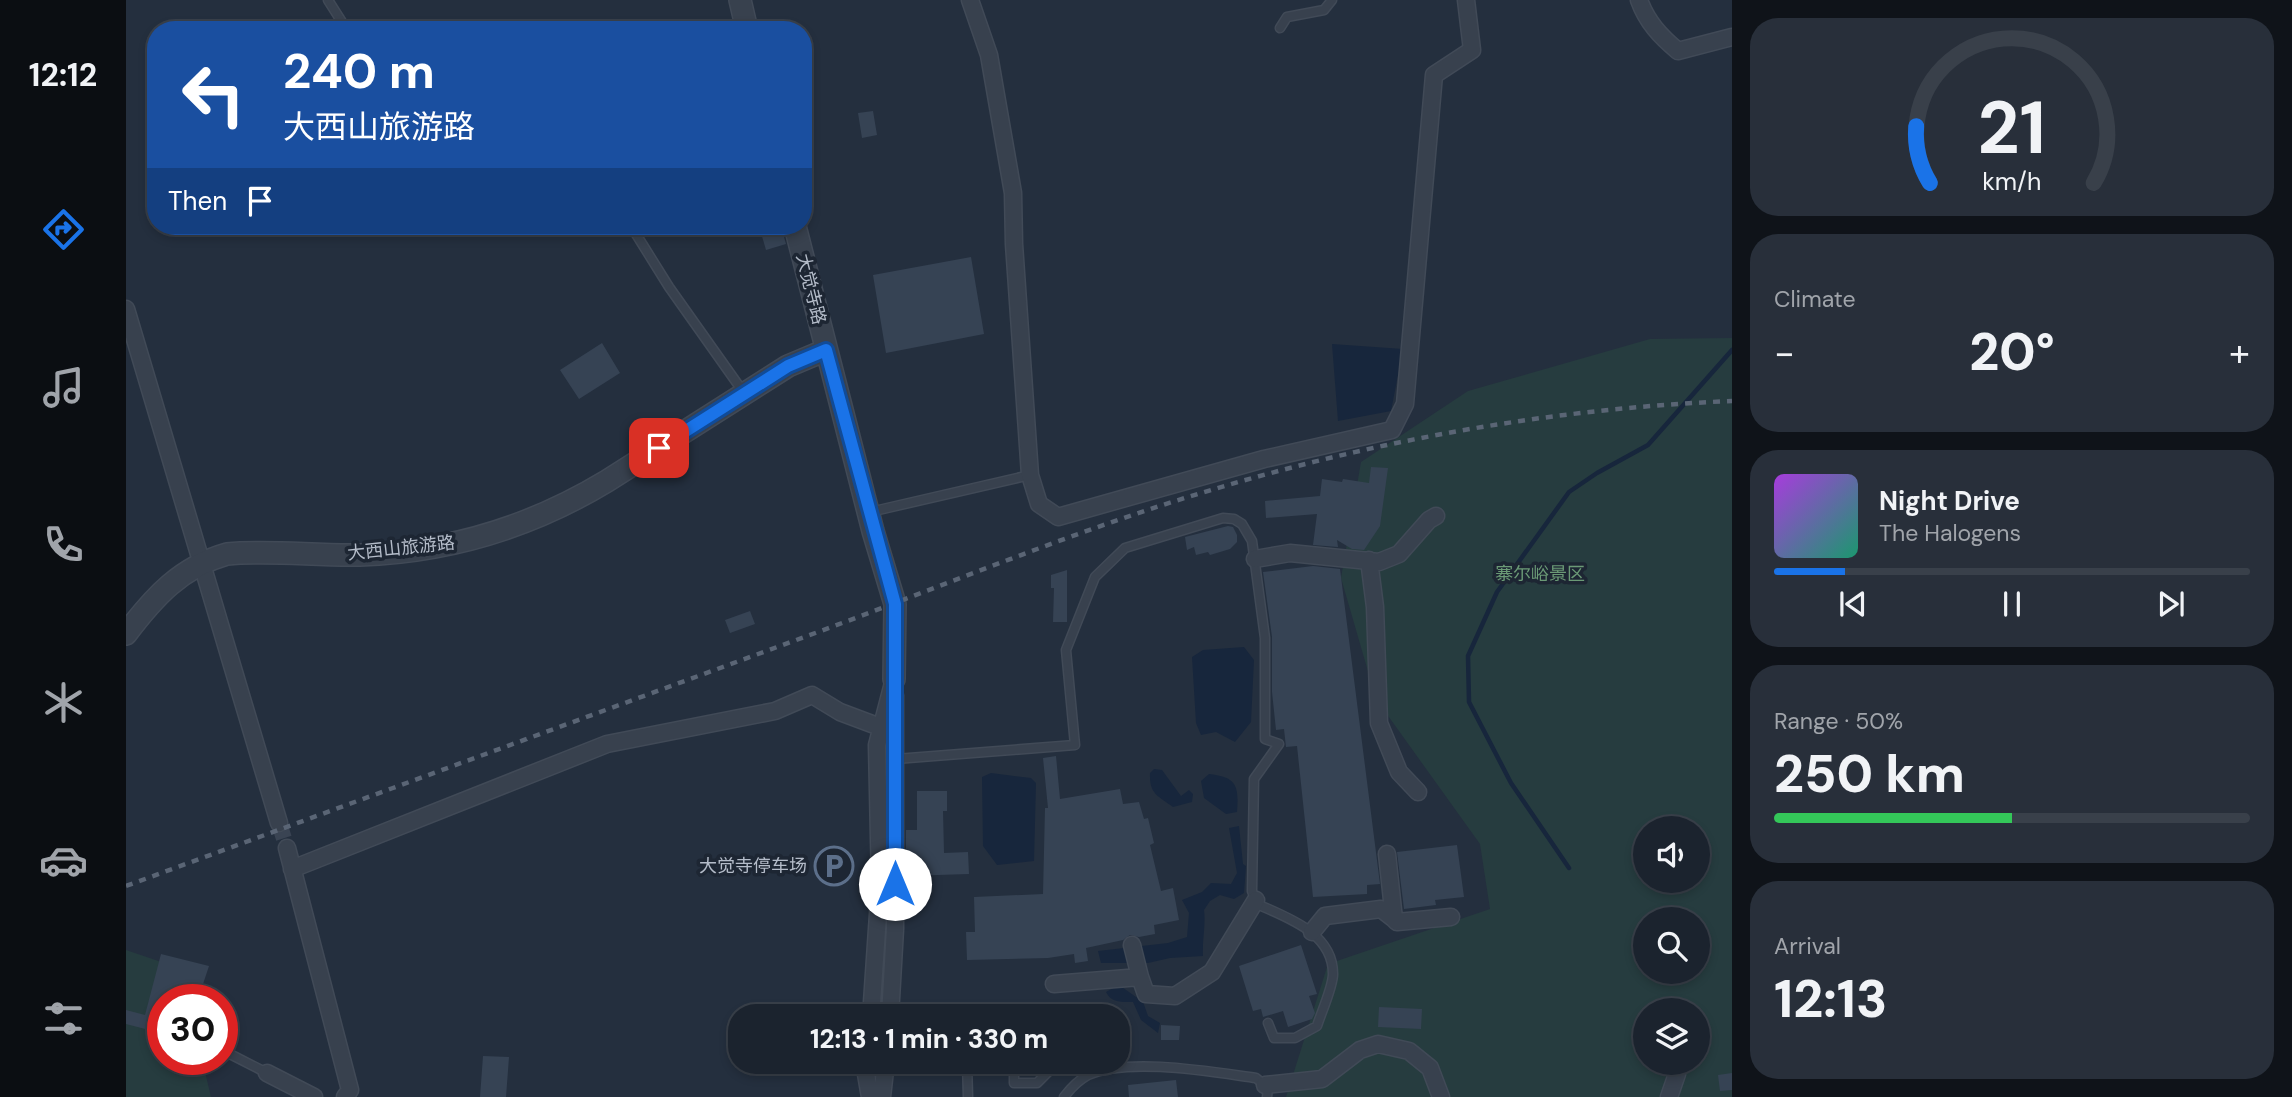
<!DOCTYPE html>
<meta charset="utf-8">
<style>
body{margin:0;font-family:"DM Sans","Noto Sans SC",sans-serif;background:#282f3a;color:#f1f3f6;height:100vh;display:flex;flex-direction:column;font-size:26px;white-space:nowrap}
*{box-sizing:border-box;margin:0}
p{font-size:23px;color:#a0a4aa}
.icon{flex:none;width:38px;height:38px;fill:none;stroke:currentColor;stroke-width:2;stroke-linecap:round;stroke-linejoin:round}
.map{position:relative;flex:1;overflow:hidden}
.details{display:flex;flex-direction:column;gap:18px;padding:18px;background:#0f1319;width:560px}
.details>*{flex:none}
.guide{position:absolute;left:21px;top:21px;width:665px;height:214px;border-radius:28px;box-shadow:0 4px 10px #0003,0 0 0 2px #39404a;background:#1a4fa0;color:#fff;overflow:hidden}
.controls{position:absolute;left:1507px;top:816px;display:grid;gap:14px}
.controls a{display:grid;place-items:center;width:77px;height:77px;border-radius:50%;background:#1b232e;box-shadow:0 4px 10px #0003,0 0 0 2px #39404a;font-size:35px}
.speed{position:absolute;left:21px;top:984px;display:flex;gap:14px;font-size:35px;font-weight:700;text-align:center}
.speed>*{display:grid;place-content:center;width:91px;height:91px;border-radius:50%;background:#1b232e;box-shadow:0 4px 10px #0003,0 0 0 2px #39404a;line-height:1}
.speed .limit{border:10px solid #d22;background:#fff;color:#111}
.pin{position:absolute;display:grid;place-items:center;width:60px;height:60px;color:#fff;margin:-30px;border-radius:14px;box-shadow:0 4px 10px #0006}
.me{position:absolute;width:77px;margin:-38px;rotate:0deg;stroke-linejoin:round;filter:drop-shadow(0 0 5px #0008)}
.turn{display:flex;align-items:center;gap:24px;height:147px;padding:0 21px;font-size:32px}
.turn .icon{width:91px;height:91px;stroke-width:2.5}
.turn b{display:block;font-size:49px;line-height:60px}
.then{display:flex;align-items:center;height:66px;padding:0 21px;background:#0003;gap:14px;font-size:26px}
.big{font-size:52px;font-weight:800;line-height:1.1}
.details .widget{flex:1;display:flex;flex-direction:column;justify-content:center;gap:10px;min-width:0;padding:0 24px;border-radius:28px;background:#282f3a}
.details .dial{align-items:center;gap:0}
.dial svg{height:182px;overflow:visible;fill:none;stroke:#39404a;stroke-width:7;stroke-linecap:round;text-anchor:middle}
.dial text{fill:#f1f3f6;stroke:none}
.song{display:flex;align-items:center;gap:21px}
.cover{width:84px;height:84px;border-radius:10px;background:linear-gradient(135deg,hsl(280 70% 55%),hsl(160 70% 35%))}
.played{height:7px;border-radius:4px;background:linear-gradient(90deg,#1a73e8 15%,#39404a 15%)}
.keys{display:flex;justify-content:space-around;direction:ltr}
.heat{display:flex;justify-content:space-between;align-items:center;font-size:38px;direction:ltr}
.charge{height:10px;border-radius:5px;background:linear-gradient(90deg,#34c759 50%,#39404a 0)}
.trip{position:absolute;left:602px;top:1004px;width:402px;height:70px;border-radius:28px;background:#1b232e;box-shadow:0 4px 10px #0003,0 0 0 2px #39404a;font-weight:800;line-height:70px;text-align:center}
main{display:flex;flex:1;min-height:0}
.menu{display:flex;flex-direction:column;width:126px;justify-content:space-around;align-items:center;background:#0b0e12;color:#a0a4aa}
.menu .icon{width:49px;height:49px}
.menu .on{color:#1a73e8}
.menu b{font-size:32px;color:#f1f3f6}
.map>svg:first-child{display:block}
.green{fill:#263c3f;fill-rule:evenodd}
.water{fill:#17263c}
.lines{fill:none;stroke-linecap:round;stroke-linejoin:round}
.stream{stroke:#17263c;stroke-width:4.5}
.building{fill:#364354}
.minor-tunnel{stroke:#3a4453;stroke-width:16;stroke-dasharray:16 8;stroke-linecap:butt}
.service-casing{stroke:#414a57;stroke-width:11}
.minor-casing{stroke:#414a57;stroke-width:19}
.tertiary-casing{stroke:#414a57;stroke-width:24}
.service{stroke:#38414e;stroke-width:8}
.minor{stroke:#38414e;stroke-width:16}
.tertiary{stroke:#38414e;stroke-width:21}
.rail{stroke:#5a6575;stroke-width:4.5;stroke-dasharray:7 7;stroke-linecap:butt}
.route-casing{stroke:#114b97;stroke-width:18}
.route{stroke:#1a73e8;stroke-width:12}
.labels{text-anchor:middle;stroke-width:7;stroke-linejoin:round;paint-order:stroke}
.street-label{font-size:18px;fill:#b4bcc9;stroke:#1d2633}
.park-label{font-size:18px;fill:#6b9a76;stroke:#1d2633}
.poi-label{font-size:18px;fill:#b4bcc9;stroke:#1d2633;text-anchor:end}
</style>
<main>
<nav class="menu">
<b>12:12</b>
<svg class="icon on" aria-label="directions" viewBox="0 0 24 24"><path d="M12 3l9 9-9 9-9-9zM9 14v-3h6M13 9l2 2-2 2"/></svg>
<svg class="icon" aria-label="music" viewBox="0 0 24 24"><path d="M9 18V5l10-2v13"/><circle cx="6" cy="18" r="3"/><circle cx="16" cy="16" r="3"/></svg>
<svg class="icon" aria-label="phone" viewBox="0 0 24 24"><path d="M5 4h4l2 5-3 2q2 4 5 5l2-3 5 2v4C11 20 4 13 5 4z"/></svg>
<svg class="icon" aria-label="climate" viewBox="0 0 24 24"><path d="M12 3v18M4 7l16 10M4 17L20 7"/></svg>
<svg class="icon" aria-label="car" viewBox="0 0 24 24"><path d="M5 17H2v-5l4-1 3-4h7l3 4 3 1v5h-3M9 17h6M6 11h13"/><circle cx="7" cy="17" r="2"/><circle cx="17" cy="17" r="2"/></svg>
<svg class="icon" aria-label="filters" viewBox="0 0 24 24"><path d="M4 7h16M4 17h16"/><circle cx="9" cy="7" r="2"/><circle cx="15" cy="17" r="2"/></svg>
</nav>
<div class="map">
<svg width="1606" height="1097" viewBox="0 0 1606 1097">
<rect width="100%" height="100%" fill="#242f3e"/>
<path class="green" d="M 1606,338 L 1606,1097 L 1160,1097 L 1202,964 L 1364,909 L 1354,844 L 1250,699 L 1215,578 L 1235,462 L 1342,391 L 1524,339 ZM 1519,828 L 1572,828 L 1572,880 L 1519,880 ZM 1519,919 L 1572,919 L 1572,971 L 1519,971 ZM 1519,1010 L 1572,1010 L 1572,1062 L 1519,1062 Z
M 0,950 L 56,969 L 63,999 L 37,999 L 37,1059 L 76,1059 L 85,1097 L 0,1097 Z"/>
<path class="water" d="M 1206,344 L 1277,349 L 1265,411 L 1212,421 Z
M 1118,647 L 1128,660 L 1125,722 L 1109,742 L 1090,732 L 1075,735 L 1070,723 L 1066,657 L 1077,650 Z
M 1028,769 L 1036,770 L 1055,796 L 1063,790 L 1067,794 L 1066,802 L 1047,807 C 1032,796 1023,794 1024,773 Z
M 865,773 L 905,778 L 910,783 L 908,861 L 871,865 L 857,846 L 856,777 Z
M 1083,774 C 1111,777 1113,786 1111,812 L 1100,814 L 1078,798 L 1075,781 Z
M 1113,826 L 1117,864 L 1120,866 L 1118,893 L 1108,899 L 1094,895 L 1084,901 L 1078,910 C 1080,925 1076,940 1077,956 L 1044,958 L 1022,963 L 975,963 L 972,951 L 1042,943 L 1061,937 L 1063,913 L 1056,900 L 1076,892 L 1085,883 L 1105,884 L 1111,873 L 1103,828 Z
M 993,985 L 1010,997 L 1016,999 L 1022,1016 L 1034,1023 L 1032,1033 L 1015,1020 L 1007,1002 C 996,1002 985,1003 980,992 Z"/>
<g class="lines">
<path class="stream" d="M 1443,868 L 1385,783 L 1343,702 L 1342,656 L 1371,592 L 1443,492 L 1471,473 L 1522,445 L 1606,350"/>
</g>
<path class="building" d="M 747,111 L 751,135 L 736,138 L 732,113 Z
M 633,226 L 655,226 L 660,244 L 640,250 Z
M 845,257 L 858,334 L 760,353 L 747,275 Z
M 476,343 L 494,373 L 453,399 L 434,370 Z
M 1245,467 L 1262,468 L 1254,526 L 1238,550 L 1226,549 L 1211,540 L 1212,547 L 1187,545 L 1191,514 L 1140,518 L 1139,501 L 1194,496 L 1196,479 L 1216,482 L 1217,479 L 1243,483 Z
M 1102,526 L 1107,527 L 1111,535 L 1111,542 L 1104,549 L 1084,555 L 1082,552 L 1070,555 L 1068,547 L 1061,550 L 1059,537 Z
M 1187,566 L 1214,569 L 1254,884 L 1241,885 L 1241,894 L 1187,897 L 1171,746 L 1160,747 L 1158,729 L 1150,730 L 1146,692 L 1146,637 L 1137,572 Z
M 941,570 L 941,622 L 927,622 L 928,588 L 925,588 L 925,575 Z
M 624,611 L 629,624 L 604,633 L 599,620 Z
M 930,756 L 934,799 L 994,789 L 997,804 L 1013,802 L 1018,819 L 1022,818 L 1028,843 L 1024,845 L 1035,891 L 1047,888 L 1053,920 L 1028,925 L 1029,934 L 1013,937 L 1004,935 L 997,940 L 960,948 L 962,961 L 949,963 L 948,954 L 922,958 L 841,960 L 840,932 L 849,932 L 848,897 L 917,894 L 919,808 L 922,808 L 917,758 Z
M 791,791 L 821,791 L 821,811 L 817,811 L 818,853 L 842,852 L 843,874 L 780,876 L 780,830 L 791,830 Z
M 1331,845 L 1338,897 L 1309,900 L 1310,905 L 1278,909 L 1271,852 Z
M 1175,945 L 1191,994 L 1183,996 L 1189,1013 L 1186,1019 L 1162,1027 L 1157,1011 L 1137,1017 L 1135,1009 L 1127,1011 L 1113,966 Z
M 35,954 L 83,966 L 72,999 L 37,999 L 37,1005 L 27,1006 L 25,1012 L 29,1020 L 27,1031 L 0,1024 L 0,1010 L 19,1015 Z
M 901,1004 L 902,1017 L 853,1017 L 853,1008 Z
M 1253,1007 L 1296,1009 L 1295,1029 L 1252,1027 Z
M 1035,1025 L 1054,1026 L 1053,1040 L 1035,1040 Z
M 357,1056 L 383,1057 L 380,1097 L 354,1097 Z
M 1606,1073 L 1606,1090 L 1594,1091 L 1592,1075 Z
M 1050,1080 L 1052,1097 L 1003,1097 L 1002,1085 Z"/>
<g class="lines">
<path class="minor-tunnel" d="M 153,823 L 161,848"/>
<defs>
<path id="service" d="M 202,0 L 221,30
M 1154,28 L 1161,17 L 1198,10 L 1206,0
M 505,226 L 543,287 L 618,393
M 744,512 L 904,475
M 770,759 L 949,745 L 940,650 L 969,577 L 999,548 L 1097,518 L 1108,519 L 1116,524 L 1126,541 L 1139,638 L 1139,739 L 1153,744 L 1128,779 L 1126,891 L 1131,904 C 1162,918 1207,933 1207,974 C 1207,987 1195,1013 1191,1026 L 1169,1038 L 1148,1038 L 1142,1023
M 31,1011 L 37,1020
M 937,1017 L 937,1011
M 96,1050 L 141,1073
M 841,1062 L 842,1097
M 888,1062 L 888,1083 L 911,1083 L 932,1062
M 938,1097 C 944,1089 953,1080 962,1075 C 1003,1057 1086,1072 1130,1078 L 1142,1088 L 1141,1097"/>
<path id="minor" d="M 844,0 L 863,55 L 887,193 L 888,244 L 904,475 L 913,504 L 932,517 L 1138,459 L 1266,430 L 1279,404 L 1308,75 L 1346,50 L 1340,0
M 1513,0 C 1521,22 1534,36 1552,51 L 1606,37
M 0,309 L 153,823
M 1129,559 L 1164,553 L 1253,562 L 1273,554 L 1303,520 L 1310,516
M 1243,560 L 1249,607 L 1253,723 L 1273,772 L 1292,792
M 161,848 L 224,1090 L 219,1097
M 166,869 L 481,744 L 649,711 L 686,695 L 714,712 L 754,727
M 1268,919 L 1271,922 L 1325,917
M 1186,932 L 1199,916 L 1255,909 L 1268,919 L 1261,854
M 1014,977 L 1020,994 L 1049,996 L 1086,972 L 1130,900
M 928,984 L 1014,977 L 1006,945
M 745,1017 L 754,885 L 751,745 L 768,679
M 764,1017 L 769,929 L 769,695
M 741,1062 L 740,1074 L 744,1097
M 141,1073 L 188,1097
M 1139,1085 L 1196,1079 L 1234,1050 L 1252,1044 L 1283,1051 L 1304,1068 L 1315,1097
M 756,1097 L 760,1062
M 1543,1097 L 1551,1074"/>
<path id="tertiary" d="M 614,0 L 621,30
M 669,226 L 747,531 L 769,604 L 768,679
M 0,634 C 28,597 55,567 101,554 C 145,550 189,556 234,555 C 322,552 405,527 481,481 L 662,366 L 700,350"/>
</defs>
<use href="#service" class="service-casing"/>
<use href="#minor" class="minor-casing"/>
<use href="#tertiary" class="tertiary-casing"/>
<use href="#service" class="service"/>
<use href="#minor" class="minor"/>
<use href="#tertiary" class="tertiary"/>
<path class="rail" d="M 0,886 C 231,801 461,717 692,632 C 784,598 876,561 969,528 C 1174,455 1388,410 1606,401"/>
</g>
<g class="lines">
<defs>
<path id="route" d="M 533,448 L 662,366 L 700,350 L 769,604 L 769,884"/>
</defs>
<use href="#route" class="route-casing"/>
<use href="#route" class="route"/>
</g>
<defs>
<symbol id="parking-ring" viewBox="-11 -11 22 22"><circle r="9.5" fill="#1d2633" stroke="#5c6f8a" stroke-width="1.5"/><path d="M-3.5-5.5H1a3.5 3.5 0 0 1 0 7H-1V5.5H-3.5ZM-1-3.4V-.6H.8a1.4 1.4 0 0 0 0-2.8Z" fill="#5c6f8a"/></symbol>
</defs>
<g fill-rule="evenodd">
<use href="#parking-ring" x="686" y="844" width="44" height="44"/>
</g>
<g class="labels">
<g class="street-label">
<text transform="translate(685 289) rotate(76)" y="6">大觉寺路</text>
<text transform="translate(275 548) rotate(-6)" y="6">大西山旅游路</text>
</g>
<g class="park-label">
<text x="1414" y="580">寨尔峪景区</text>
</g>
<g class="poi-label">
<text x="681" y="872">大觉寺停车场</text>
</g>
</g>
</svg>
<div class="controls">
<a><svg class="icon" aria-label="sound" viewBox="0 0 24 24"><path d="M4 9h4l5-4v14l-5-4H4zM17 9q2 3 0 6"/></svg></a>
<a><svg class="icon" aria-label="search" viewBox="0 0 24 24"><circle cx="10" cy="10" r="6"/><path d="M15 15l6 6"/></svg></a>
<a><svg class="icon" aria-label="layers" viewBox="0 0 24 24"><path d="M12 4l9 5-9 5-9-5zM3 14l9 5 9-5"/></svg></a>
</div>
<div class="speed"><div class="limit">30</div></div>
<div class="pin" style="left:533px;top:448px;background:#d93025"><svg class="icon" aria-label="arrive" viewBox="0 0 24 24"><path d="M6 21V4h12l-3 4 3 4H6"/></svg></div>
<svg class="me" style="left:769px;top:884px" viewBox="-20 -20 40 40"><circle r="19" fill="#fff"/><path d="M0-13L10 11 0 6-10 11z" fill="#1a73e8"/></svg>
<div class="trip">12:13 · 1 min · 330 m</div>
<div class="guide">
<div class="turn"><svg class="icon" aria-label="left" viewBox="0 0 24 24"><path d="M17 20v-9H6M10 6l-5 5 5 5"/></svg><div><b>240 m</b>大西山旅游路</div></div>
<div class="then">Then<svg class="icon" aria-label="arrive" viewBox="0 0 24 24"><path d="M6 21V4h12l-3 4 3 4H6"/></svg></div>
</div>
</div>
<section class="details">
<div class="widget dial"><svg viewBox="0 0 100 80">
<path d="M14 69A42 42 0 1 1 86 69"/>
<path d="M14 69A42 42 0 0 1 8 44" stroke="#1a73e8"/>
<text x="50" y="56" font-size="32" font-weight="700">21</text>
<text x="50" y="72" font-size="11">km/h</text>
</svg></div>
<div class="widget"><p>Climate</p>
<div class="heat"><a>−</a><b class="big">20°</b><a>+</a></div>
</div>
<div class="widget">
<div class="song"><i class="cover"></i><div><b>Night Drive</b><p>The Halogens</p></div></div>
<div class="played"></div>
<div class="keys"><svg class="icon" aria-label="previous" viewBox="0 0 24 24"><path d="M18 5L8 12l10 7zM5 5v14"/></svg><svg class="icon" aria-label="pause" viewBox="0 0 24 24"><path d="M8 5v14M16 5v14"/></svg><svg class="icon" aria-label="next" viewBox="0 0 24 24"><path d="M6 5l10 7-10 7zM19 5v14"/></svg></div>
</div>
<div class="widget"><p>Range · 50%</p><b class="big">250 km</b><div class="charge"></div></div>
<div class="widget"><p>Arrival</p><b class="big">12:13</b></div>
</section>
</main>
